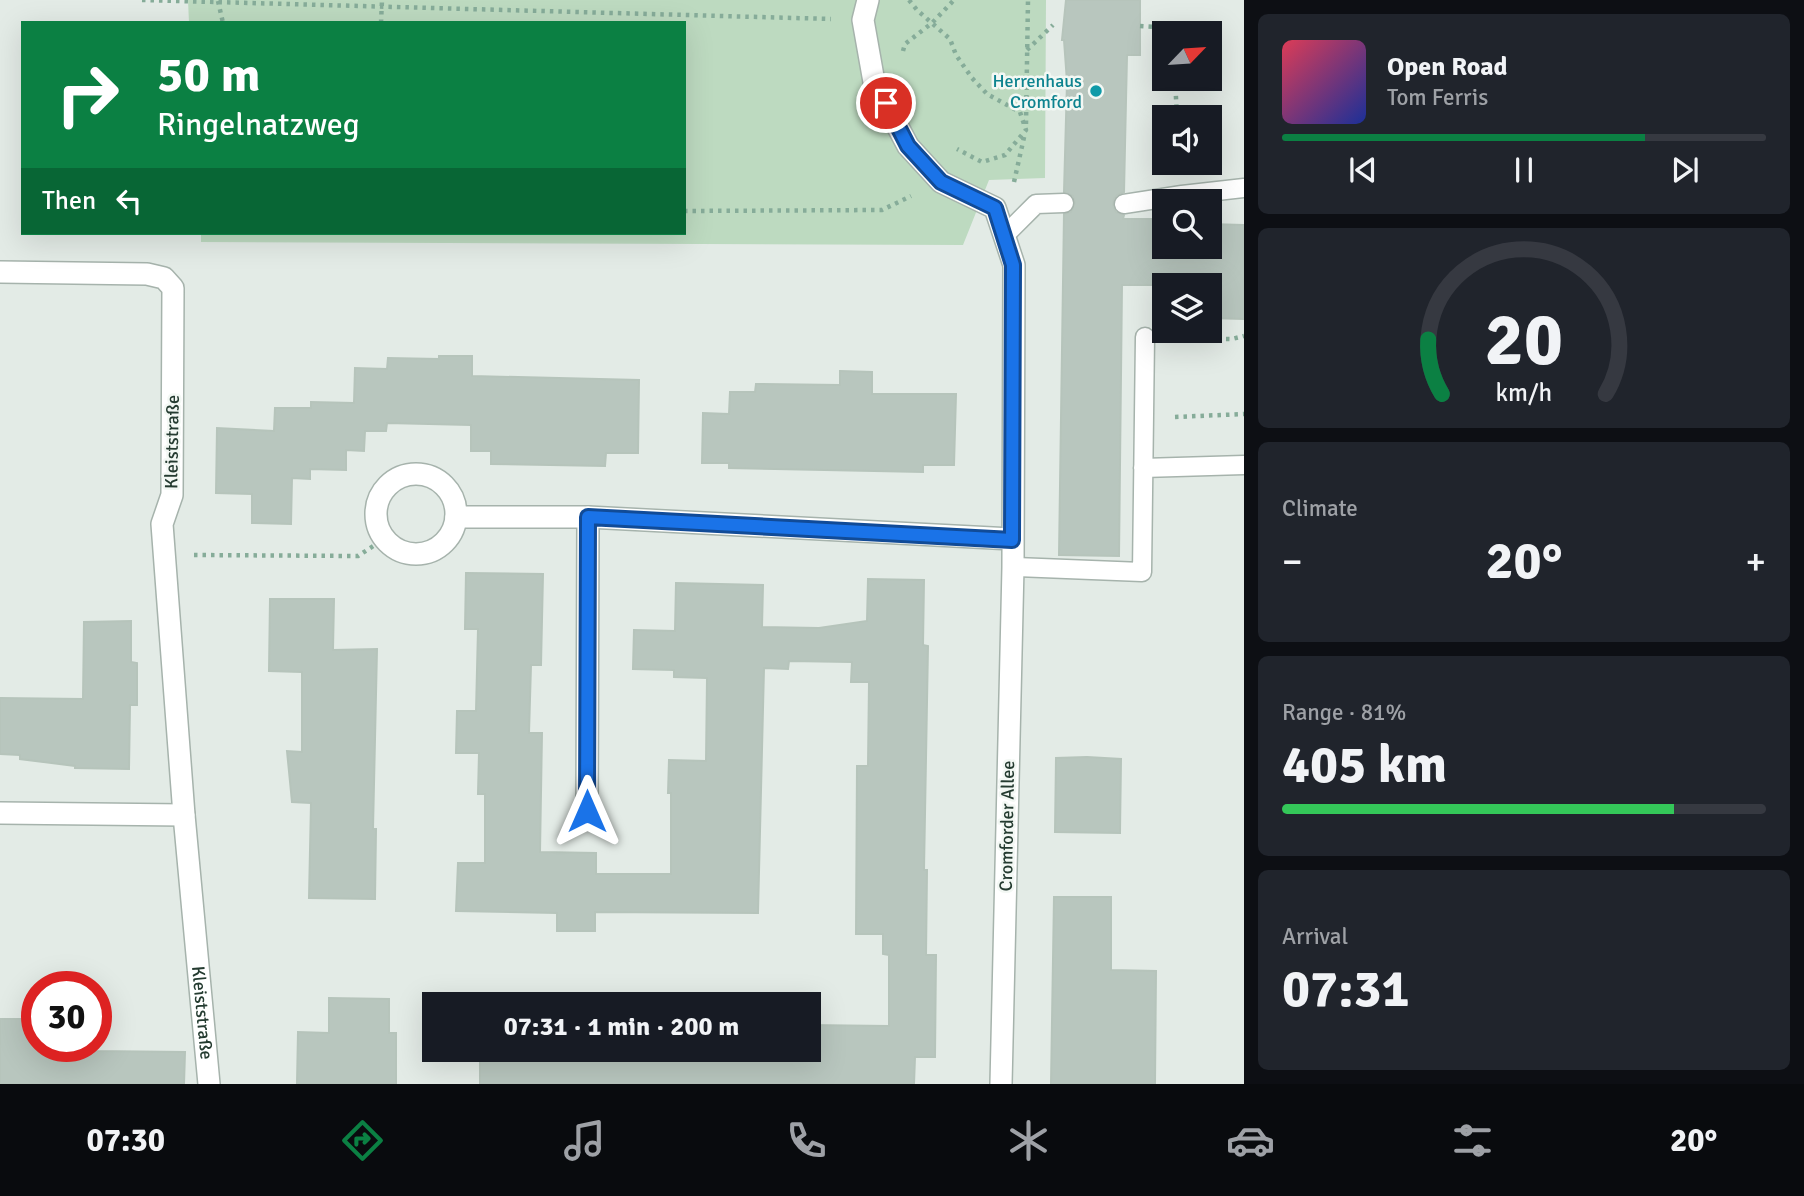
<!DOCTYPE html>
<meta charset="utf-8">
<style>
body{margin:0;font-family:Signika,sans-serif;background:#20242c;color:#f1f3f6;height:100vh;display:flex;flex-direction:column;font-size:26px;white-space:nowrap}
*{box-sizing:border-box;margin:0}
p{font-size:23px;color:#9ea1a6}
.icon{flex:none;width:38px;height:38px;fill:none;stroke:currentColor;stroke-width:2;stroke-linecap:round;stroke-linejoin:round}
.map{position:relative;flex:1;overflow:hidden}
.drawer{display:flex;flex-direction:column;gap:14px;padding:14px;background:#0d0f14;width:560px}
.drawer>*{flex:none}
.hud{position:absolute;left:21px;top:21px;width:665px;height:214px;border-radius:0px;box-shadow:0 7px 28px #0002;background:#0b8043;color:#fff;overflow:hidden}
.needle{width:46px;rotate:65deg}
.controls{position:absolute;left:1152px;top:21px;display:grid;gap:14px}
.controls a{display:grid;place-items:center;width:70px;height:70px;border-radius:0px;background:#171b24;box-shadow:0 7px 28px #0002;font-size:35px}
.speed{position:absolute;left:21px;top:971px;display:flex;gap:14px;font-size:35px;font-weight:700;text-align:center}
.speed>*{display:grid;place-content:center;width:91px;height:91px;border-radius:50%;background:#171b24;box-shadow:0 7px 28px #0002;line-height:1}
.speed .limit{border:10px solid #d22;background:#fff;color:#111}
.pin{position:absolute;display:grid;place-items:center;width:60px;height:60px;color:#fff;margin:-30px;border:4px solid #fff;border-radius:50%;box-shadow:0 2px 7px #0007}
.me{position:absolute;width:77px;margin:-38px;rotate:0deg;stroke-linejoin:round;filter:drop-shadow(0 0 5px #0008)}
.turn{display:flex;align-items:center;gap:24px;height:147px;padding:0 21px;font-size:32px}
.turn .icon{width:91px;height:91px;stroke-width:2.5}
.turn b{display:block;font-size:49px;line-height:60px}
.then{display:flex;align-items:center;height:66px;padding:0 21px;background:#0003;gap:14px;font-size:26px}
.big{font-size:52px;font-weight:800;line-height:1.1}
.drawer .tile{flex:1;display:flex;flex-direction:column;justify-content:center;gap:10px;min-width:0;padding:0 24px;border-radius:10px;background:#20242c}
.drawer .dial{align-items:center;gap:0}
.dial svg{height:182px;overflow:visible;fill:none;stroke:#363941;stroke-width:7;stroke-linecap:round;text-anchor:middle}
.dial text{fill:#f1f3f6;stroke:none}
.song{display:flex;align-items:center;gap:21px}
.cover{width:84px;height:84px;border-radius:10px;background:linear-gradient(135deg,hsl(350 70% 55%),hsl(230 70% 35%))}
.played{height:7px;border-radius:4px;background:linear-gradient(90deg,#0b8043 75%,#363941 75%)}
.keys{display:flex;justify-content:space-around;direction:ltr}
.heat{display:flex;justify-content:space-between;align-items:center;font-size:38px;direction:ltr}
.charge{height:10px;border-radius:5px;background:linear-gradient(90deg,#34c759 81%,#363941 0)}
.trip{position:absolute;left:422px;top:992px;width:399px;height:70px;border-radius:0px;background:#171b24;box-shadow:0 7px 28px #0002;font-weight:800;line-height:70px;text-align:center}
.tabs{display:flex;height:112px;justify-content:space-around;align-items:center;background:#090b0e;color:#9ea1a6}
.tabs .icon{width:49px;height:49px}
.tabs .selected{color:#0b8043}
.tabs b{font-size:32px;color:#f1f3f6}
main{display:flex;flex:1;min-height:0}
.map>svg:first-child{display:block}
.green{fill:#bddac0}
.building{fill:#b8c6be;stroke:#b6c4bb;stroke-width:2}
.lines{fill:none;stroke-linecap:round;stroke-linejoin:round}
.lane-casing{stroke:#a6b3ac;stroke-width:21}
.street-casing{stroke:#a6b3ac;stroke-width:24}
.path{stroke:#86ac99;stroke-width:4.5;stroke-dasharray:3.5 5;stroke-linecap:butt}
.lane{stroke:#fff;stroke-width:18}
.street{stroke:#fff;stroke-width:21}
.route-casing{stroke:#114b97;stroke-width:18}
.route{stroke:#1a73e8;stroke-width:12}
.culture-dot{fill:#0f9aa8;stroke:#f3f8f4;stroke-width:2.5}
.labels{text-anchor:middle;stroke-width:5;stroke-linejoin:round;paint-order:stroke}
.culture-label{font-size:18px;fill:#0d838f;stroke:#f3f8f4;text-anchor:end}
.street-label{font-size:18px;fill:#243b30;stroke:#f3f8f4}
</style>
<main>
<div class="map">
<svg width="1244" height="1084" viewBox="0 0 1244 1084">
<rect width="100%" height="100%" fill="#e3ebe6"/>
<path class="green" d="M 188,0 L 1046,0 L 1045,178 L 989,180 L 963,245 L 201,242 L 201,233 L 684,233 L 684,23 L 189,23 Z"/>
<path class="building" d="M 1066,0 L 1140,0 L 1140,55 L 1127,55 L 1124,192 L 1117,195 L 1114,199 L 1113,205 L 1116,212 L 1124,215 L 1123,219 L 1164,219 L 1164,247 L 1209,247 L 1209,224 L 1244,225 L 1244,319 L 1210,318 L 1209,285 L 1122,285 L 1119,556 L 1059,555 L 1064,214 L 1071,212 L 1075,203 L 1073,196 L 1064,192 L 1067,82 L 1064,40 L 1062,40 Z
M 439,356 L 472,356 L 472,376 L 639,380 L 638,453 L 606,453 L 605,466 L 491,464 L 491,451 L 471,451 L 471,425 L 387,423 L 386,431 L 365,431 L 364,451 L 346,450 L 346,470 L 310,469 L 310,479 L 292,478 L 291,524 L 252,523 L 252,494 L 216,493 L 217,428 L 274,431 L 275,408 L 311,408 L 311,402 L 354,403 L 355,368 L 387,369 L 388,358 L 439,359 Z
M 840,371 L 872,372 L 872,394 L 956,394 L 954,465 L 923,465 L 923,472 L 729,468 L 729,463 L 702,463 L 703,413 L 729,414 L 730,392 L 755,392 L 756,384 L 840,385 Z
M 466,573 L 543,574 L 541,665 L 531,665 L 529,733 L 542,733 L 540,852 L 596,853 L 596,874 L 671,874 L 671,793 L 668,793 L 669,760 L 706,761 L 707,678 L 674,677 L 674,670 L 633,669 L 634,630 L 675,631 L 676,583 L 763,585 L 762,627 L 819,628 L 867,621 L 868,579 L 924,580 L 923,645 L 928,646 L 924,870 L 927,870 L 926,955 L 936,955 L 935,1057 L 915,1057 L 914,1084 L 480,1084 L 480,1050 L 808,1050 L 808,1025 L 889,1026 L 889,955 L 883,954 L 883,934 L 856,934 L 857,766 L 868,766 L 869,682 L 851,682 L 852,662 L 789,661 L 788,669 L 764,668 L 758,913 L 595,912 L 595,931 L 557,931 L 557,913 L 456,911 L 458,863 L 485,863 L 485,794 L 478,794 L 479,753 L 456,753 L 457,711 L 476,711 L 478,629 L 465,629 Z
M 270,599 L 334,599 L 333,650 L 377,649 L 373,829 L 376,829 L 375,899 L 309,898 L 311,803 L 292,802 L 287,751 L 302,752 L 302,672 L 269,671 Z
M 131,621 L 131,662 L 137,663 L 137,705 L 130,705 L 129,769 L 75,768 L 75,766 L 20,759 L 20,755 L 0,754 L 0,698 L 83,699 L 84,622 Z
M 1087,757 L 1121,759 L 1120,833 L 1055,832 L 1056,758 Z
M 1054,897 L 1111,897 L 1111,970 L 1156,971 L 1155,1084 L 1051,1084 Z
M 329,998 L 389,999 L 389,1033 L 396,1033 L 396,1084 L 297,1084 L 298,1032 L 329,1033 Z
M 0,1019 L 37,1019 L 37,1046 L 56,1046 L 93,1051 L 185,1052 L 184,1084 L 0,1084 Z"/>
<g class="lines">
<defs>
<path id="lane" d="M 1124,204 L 1182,195 L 1244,188
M 1005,235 L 1036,204 L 1064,203
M 1143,468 L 1244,465
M 1013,567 L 1142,572 L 1145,337"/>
<g id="street">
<path d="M 868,0 L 863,20 L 874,82 L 908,146 L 941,182 L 995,208 L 1014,265 L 1013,567 L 1001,1084"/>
<path id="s1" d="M 0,272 L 147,274 L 164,278 L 173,288 L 172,495 L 162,524 L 184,815 L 209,1084"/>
<circle cx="416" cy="514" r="40"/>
<path d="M 456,517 L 588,517 L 1012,539"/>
<path d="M 587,811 L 588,517"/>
<path d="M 0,813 L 184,815"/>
</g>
</defs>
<use href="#lane" class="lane-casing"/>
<use href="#street" class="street-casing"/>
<path class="path" d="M 142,0 L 831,19
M 909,0 L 917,10 L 950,39 L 956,55 L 972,78 L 987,94 L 1020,112 L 1026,130 L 1005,155 L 982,162 L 957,149
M 218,1 L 223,23
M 381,23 L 382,0
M 1140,26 L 1172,28 L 1218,26
M 1027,50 L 1053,25
M 903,51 L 905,44 L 932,23 L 954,0
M 1175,79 L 1177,117
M 1026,124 L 1028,0
M 1014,182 L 1025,133
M 684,211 L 882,210 L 911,196
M 1175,338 L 1232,339 L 1244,336
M 1175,417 L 1244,414
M 194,555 L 358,556 L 384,539"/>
<use href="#lane" class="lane"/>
<use href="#street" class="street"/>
</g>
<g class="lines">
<defs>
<path id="route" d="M 587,811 L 588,517 L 1012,540 L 1013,265 L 995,208 L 941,182 L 908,146 L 886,103"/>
</defs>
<use href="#route" class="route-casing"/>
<use href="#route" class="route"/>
</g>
<circle class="culture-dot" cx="1096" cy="91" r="7"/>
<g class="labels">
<g class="culture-label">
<text x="1082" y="87">Herrenhaus<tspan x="1082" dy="21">Cromford</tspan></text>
</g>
<g class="street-label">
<text transform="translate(172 442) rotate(-89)" y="6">Kleiststraße</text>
<text transform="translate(1007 826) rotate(-89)" y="6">Cromforder Allee</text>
<text dy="6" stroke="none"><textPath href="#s1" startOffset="906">Kleiststraße</textPath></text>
</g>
</g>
</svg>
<div class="controls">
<a><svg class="needle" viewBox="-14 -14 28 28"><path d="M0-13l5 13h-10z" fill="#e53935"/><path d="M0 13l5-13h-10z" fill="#9ea1a6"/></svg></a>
<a><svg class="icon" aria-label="sound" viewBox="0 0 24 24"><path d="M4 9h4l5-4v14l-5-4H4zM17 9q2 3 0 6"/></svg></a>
<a><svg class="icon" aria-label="search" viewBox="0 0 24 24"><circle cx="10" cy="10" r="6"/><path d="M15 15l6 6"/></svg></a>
<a><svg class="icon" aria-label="layers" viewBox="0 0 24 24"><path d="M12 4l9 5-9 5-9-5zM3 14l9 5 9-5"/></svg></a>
</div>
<div class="speed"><div class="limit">30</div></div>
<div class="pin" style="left:886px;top:103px;background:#d93025"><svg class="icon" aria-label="arrive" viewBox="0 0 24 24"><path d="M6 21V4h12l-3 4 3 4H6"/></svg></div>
<svg class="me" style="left:587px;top:811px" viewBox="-20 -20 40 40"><path d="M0-17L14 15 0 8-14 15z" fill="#1a73e8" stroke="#fff" stroke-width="4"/></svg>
<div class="trip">07:31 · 1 min · 200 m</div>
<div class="hud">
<div class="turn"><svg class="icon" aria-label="right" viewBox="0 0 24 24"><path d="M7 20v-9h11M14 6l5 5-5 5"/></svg><div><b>50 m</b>Ringelnatzweg</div></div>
<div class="then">Then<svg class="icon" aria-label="left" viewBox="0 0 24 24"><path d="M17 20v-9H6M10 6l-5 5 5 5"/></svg></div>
</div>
</div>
<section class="drawer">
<div class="tile">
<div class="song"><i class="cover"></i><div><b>Open Road</b><p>Tom Ferris</p></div></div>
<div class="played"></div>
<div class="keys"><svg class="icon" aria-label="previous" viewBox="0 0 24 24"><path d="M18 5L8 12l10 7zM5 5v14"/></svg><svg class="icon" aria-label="pause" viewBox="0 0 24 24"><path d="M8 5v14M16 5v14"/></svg><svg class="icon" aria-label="next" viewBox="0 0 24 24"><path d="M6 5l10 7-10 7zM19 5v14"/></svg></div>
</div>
<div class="tile dial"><svg viewBox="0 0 100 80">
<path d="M14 69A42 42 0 1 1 86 69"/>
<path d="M14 69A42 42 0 0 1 8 45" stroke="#0b8043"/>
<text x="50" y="56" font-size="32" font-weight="700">20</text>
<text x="50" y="72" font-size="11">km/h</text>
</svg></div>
<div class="tile"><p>Climate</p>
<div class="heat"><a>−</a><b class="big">20°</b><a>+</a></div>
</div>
<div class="tile"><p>Range · 81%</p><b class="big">405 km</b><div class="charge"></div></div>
<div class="tile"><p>Arrival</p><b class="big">07:31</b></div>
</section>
</main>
<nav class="tabs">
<b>07:30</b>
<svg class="icon selected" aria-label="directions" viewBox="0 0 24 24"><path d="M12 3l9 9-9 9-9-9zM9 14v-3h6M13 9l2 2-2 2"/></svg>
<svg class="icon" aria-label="music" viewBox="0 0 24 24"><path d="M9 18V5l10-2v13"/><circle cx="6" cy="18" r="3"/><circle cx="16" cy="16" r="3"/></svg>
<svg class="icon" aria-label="phone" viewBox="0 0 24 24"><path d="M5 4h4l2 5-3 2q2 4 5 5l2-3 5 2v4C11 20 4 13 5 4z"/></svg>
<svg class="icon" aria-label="climate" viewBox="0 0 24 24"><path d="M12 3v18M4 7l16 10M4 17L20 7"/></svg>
<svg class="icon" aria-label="car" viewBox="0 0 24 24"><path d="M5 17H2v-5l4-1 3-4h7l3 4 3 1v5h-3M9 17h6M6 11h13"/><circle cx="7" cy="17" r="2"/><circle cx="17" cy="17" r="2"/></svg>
<svg class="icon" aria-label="filters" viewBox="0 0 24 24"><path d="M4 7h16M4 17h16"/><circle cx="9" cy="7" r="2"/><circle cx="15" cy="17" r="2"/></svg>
<b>20°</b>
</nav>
